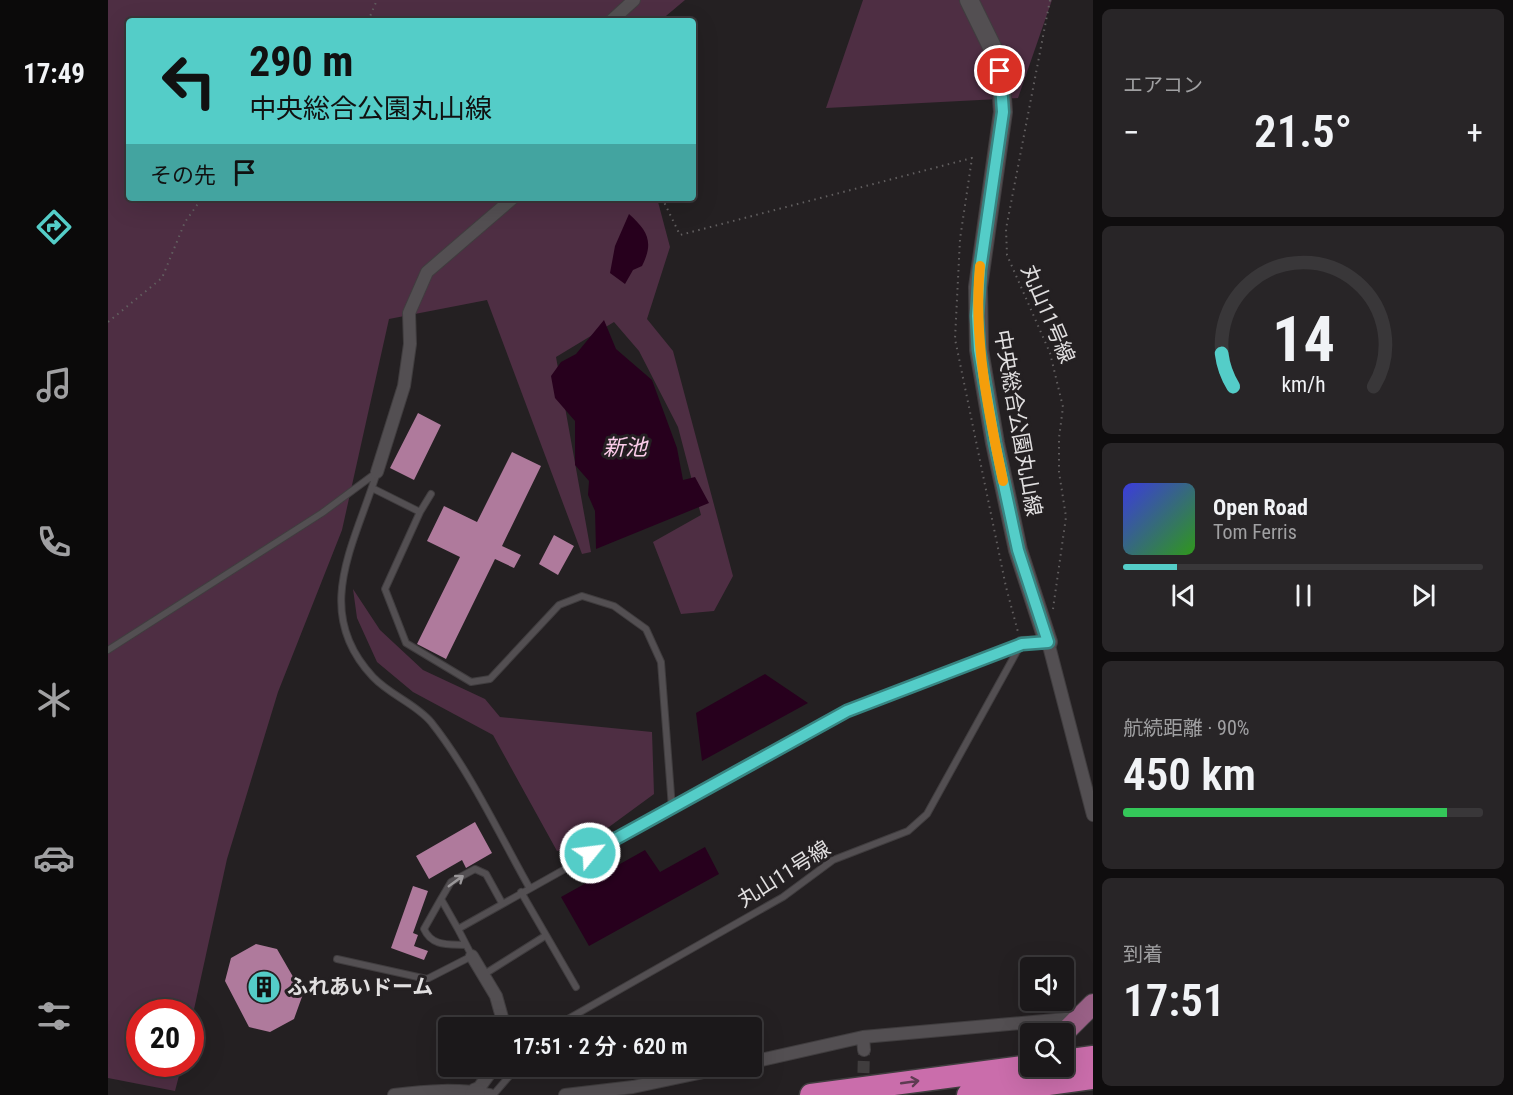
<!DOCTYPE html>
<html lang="ja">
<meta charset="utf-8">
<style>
body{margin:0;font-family:"Roboto Condensed","Noto Sans JP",sans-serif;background:#282527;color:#f1f3f6;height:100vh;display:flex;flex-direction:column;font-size:22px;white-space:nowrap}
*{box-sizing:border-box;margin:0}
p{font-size:20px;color:#a0a0a2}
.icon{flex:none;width:33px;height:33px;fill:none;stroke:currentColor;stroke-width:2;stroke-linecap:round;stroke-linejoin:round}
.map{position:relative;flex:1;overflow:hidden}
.sheet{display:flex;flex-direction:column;gap:9px;padding:9px;background:#0f0d0e;width:420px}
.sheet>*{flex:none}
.guide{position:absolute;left:18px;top:18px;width:570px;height:183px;border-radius:6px;box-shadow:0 6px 24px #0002,0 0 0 2px #393739;background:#54cdc8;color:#111;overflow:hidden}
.controls{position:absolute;left:912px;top:957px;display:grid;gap:12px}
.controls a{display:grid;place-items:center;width:54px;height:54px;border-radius:6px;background:#1b181a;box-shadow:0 6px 24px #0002,0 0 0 2px #393739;font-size:30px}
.speed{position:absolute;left:18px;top:999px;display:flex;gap:12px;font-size:30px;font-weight:700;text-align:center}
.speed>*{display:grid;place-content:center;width:78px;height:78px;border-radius:50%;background:#1b181a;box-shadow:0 6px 24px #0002,0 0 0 2px #393739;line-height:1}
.speed .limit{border:9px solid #d22;background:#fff;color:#111}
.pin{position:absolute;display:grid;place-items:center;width:51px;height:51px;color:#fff;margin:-26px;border:3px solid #fff;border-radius:50%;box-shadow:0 2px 6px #0007}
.me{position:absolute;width:66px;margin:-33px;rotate:61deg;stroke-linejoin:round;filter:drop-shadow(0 0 4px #0008)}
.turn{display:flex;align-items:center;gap:21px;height:126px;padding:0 24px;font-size:27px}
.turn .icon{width:78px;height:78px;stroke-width:2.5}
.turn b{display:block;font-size:42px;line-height:51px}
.then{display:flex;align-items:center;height:57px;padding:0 24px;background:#0003;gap:12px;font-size:22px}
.big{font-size:45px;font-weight:600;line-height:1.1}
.sheet .card{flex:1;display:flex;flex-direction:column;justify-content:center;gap:9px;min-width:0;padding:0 21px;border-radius:9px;background:#282527}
.sheet .dial{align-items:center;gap:0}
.dial svg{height:156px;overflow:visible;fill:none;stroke:#393739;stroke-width:7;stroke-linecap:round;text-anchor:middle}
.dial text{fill:#f1f3f6;stroke:none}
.song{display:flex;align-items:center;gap:18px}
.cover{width:72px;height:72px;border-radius:9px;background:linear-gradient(135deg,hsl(240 70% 55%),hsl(110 70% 35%))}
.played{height:6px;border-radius:3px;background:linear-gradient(90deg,#54cdc8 15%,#393739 15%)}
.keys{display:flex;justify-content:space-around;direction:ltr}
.heat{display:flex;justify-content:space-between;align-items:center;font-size:33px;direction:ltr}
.charge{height:9px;border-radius:4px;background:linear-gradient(90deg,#34c759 90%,#393739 0)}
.trip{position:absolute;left:330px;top:1017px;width:324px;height:60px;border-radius:6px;background:#1b181a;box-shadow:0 6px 24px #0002,0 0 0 2px #393739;font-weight:600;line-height:60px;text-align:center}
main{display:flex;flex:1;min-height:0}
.tabs{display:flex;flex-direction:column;width:108px;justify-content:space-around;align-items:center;background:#0b0a0a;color:#a0a0a2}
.tabs .icon{width:42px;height:42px}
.tabs .active{color:#54cdc8}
.tabs b{font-size:27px;color:#f1f3f6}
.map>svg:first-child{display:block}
.green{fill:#4e2e43}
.water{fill:#27001d}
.building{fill:#af7a9c}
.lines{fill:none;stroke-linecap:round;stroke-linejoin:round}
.street-tunnel{stroke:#403d3e;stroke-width:12;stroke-dasharray:12 6;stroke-linecap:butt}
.lane-casing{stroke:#403d3f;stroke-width:8}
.street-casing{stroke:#403d3f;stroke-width:14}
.secondary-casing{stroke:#403d3f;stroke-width:20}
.primary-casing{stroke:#403d3f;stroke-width:22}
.highway-casing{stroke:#403d3f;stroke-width:25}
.path{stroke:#625f60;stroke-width:2;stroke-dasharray:1.5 4.5;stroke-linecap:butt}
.lane{stroke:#534f52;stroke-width:6}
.street{stroke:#534f52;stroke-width:12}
.secondary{stroke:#534f52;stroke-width:18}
.primary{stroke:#9a6187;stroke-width:20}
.highway{stroke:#ca6dab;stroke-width:22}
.oneway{stroke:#9a9799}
.oneway2{stroke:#5e3b52}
.route-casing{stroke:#378582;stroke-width:15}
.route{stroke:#54cdc8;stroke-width:10}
.slow{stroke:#f59e0b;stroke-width:10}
.labels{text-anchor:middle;stroke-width:6;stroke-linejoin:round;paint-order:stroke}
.street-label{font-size:21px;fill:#e1dfe0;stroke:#242022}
.poi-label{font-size:21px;font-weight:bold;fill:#e1dfe0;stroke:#242022;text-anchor:start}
.water-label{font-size:22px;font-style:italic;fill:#fcccea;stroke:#242022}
</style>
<main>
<nav class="tabs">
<b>17:49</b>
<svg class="icon active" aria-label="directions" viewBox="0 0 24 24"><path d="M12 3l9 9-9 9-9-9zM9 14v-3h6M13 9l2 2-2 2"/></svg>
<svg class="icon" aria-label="music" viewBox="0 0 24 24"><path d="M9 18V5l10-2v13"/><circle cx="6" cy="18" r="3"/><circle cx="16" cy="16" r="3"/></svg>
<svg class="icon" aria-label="phone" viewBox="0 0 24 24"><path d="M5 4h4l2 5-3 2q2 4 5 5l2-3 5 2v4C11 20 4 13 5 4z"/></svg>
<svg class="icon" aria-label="climate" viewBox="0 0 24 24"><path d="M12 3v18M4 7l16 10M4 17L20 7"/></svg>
<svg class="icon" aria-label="car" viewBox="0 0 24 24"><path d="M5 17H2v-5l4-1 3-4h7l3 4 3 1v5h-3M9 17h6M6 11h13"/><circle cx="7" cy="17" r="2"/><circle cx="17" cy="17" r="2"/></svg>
<svg class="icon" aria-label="filters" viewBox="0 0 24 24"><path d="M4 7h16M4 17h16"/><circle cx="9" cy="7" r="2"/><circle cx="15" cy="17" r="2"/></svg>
</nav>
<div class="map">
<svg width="985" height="1095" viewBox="0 0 985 1095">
<rect width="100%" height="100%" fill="#242022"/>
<path class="green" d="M 0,0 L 577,0 L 552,21 L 21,21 L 21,198 L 549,198 L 562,247 L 539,319 L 565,351 L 625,576 L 606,611 L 573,614 L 545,542 L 593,515 L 570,427 L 531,351 L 506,322 L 448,357 L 483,552 L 474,554 L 379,300 L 281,319 L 234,530 L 170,692 L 119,859 L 83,1023 L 82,1012 L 32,1012 L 32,1064 L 74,1064 L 67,1091 L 0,1078 Z
M 755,0 L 944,0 L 910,98 L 718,108 Z
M 245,589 L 272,630 L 315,670 L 377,699 L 392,717 L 544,732 L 546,794 L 475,846 L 449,851 L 385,735 L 305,692 L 269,662 L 249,618 Z"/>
<path class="water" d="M 521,214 C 540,231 546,242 534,266 L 525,270 L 517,284 L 502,273 L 507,246 Z
M 496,320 L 508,349 L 544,380 L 569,448 L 575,480 L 587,477 L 601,503 L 488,549 L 487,511 L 480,495 L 481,481 L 467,465 L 467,421 L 447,398 L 443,376 L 453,362 L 468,354 Z
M 657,674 L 700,703 L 594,761 L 588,713 Z
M 597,847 L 611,874 L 481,946 L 453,897 L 537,850 L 552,872 Z"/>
<path class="building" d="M 310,413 L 333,425 L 306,480 L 282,468 Z
M 404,452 L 433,466 L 394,546 L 413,555 L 406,568 L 387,559 L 338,659 L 309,644 L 352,557 L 319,541 L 336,506 L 369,522 Z
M 446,535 L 466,546 L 450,575 L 431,564 Z
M 367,822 L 384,853 L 358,868 L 354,860 L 321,879 L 308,856 Z
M 305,886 L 320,891 L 305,933 L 310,935 L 306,946 L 320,951 L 316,960 L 283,948 Z
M 148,944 L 169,949 L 195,994 L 186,1019 L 162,1032 L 141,1027 L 117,981 L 123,958 Z"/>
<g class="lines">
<path class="street-tunnel" d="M 755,1091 L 756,1050"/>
<defs>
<path id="lane" d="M 269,472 C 247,544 203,611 265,677 C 282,695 308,704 323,722 C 362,771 390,832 421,887
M 264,488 L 312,512
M 323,494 L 312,512 L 277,589 L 298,643 L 363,682 L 382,679 L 451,605 L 474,596 L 506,606 L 538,629 L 553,662 L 564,808
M 0,650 L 214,513 L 268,473
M 413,892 L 468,987
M 333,899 L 316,929 C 324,947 341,944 358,945
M 350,929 L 333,899 L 343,882 L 367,869 L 378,874 L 394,903
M 229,959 L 319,979 L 364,956 L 350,929 L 739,711 L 913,643
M 375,975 L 437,936
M 444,1028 L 675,897 L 725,860 L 800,831 L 819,814 L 913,644
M 385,1095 L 410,1066"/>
<path id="street" d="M 503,21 L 526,0
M 269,472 L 296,386 L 302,344 L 301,313 L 319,272 L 405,198
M 913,643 L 940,642 L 985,815
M 364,956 L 388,996 L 397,1028
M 755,1037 L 756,1050
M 644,1062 L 755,1037 L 969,1018
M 368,1092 L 387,1066
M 286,1095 C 317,1091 351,1088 382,1095
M 457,1095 L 525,1087 L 624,1066"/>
<path id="secondary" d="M 861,0 L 885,49 L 892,71 L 895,112 L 870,287 L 871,350 L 887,443 L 910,550 L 940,642
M 366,1095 L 368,1092"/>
<path id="primary" d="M 955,1034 L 985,1004"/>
<path id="highway" d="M 956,1061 L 985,1057
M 703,1095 L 922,1066
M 860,1095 L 985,1078"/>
</defs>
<use href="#lane" class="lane-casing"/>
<use href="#street" class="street-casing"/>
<use href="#secondary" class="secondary-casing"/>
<use href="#primary" class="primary-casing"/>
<use href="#highway" class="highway-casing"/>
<path class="path" d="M 942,0 L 898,229 L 899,255 L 942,353 L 955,407 L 951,438 L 951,472 L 958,517 L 945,609
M 260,21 L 269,0
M 554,198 L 572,235 L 864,158 L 852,239 L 847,339 L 898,587 L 910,632
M 0,322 L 54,278 L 77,222 L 94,198"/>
<use href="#lane" class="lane"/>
<use href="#street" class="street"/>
<use href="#secondary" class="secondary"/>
<use href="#primary" class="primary"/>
<use href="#highway" class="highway"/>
</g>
<defs><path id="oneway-shaft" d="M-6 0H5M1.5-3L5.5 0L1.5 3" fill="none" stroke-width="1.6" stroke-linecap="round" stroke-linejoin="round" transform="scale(1.5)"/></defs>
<use class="oneway" href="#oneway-shaft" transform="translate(348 881) rotate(-36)"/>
<use class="oneway2" href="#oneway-shaft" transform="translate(802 1082) rotate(-8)"/>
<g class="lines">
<defs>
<path id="route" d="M 482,853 L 739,711 L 914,644 L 940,642 L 910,550 L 887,443 L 871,350 L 869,316 L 872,270 L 895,112 L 892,71"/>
</defs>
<use href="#route" class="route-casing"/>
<use href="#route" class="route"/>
<path class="slow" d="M 872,266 C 865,339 880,410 895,481"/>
</g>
<defs>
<symbol id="building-disc" viewBox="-11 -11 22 22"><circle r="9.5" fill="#54cdc8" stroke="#242022"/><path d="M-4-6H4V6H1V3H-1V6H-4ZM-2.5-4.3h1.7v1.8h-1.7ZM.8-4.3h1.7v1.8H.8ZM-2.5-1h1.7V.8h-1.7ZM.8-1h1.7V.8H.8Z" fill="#111"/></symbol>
</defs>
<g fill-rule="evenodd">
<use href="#building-disc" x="137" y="968" width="38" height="38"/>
</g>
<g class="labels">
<g class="street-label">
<text transform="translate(940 314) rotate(67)" y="7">丸山11号線</text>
<text transform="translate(910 423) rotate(80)" y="7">中央総合公園丸山線</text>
<text transform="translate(676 874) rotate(-32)" y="7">丸山11号線</text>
</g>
<g class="poi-label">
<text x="179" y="994">ふれあいドーム</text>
</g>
<g class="water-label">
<text x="517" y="455">新池</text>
</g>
</g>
</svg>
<div class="controls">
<a><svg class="icon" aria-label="sound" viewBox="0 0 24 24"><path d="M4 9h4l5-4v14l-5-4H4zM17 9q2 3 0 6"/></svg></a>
<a><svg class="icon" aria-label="search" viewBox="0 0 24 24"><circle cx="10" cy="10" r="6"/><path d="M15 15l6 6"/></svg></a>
</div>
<div class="speed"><div class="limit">20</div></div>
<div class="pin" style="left:892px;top:71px;background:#d93025"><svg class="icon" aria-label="arrive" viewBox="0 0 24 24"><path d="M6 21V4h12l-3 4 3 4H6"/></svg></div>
<svg class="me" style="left:482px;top:853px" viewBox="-20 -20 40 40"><circle r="17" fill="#54cdc8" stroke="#fff" stroke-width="3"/><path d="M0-11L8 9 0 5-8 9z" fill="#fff"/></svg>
<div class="trip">17:51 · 2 分 · 620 m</div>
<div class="guide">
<div class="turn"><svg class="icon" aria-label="left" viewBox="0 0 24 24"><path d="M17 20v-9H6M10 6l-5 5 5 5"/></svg><div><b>290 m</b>中央総合公園丸山線</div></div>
<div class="then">その先<svg class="icon" aria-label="arrive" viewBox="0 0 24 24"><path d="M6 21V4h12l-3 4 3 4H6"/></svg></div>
</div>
</div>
<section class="sheet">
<div class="card"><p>エアコン</p>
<div class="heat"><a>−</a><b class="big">21.5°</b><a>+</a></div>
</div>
<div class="card dial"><svg viewBox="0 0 100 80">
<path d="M14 69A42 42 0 1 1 86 69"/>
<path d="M14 69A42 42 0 0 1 8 52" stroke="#54cdc8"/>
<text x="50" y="56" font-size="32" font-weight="700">14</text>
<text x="50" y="72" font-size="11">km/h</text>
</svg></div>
<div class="card">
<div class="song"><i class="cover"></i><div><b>Open Road</b><p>Tom Ferris</p></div></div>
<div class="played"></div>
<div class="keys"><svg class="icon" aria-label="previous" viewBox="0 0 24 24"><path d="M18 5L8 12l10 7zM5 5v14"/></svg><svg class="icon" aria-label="pause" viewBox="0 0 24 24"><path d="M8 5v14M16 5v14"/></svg><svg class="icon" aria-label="next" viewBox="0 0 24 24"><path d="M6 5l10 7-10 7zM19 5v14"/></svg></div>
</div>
<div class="card"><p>航続距離 · 90%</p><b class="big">450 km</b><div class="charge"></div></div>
<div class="card"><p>到着</p><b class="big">17:51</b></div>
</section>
</main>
